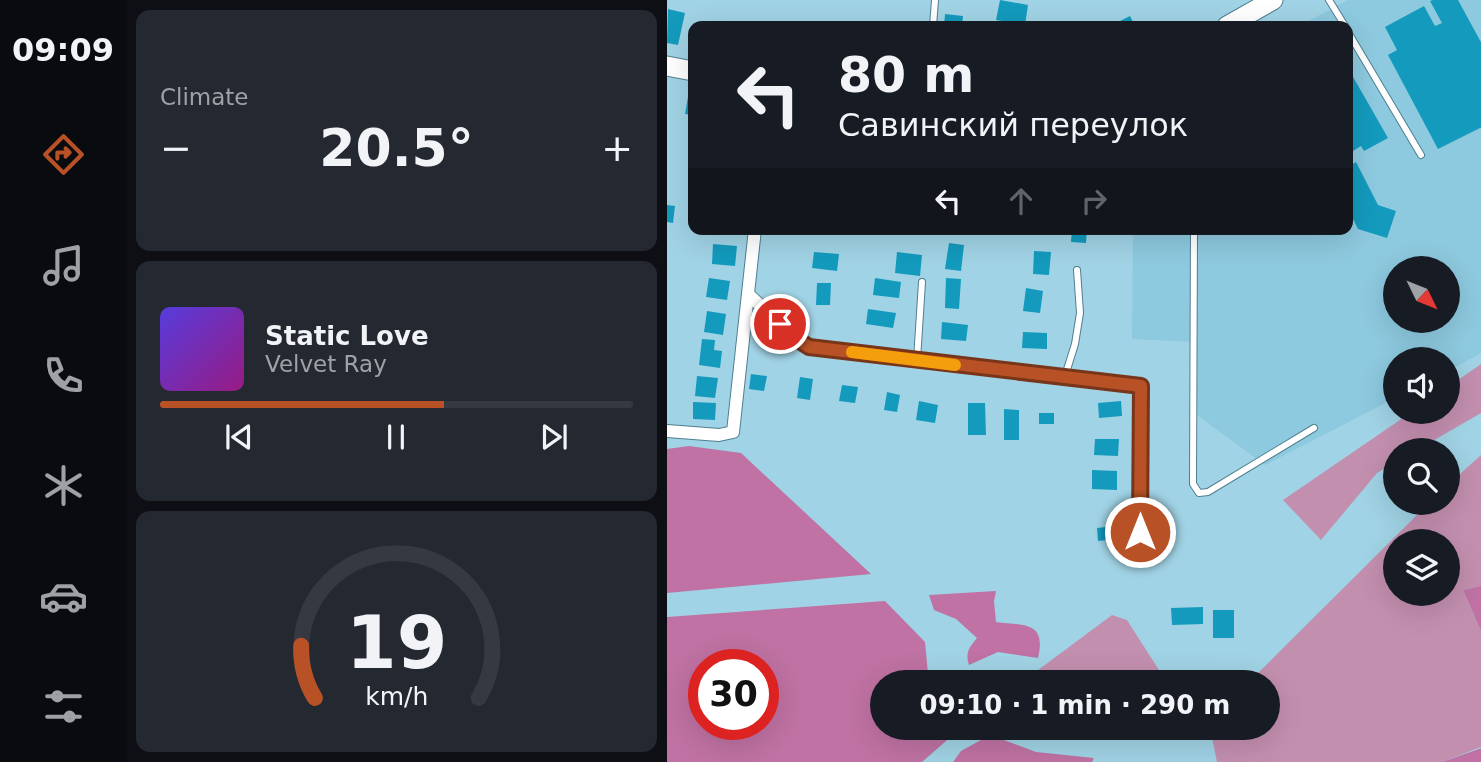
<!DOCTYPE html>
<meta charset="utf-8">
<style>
body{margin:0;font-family:"DejaVu Sans",sans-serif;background:#242831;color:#f1f3f6;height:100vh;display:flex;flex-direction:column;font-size:26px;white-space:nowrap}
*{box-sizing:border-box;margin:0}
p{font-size:23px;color:#9ea1a6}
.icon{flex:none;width:38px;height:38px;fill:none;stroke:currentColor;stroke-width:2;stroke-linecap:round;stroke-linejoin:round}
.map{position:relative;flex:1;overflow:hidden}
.side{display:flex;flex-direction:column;gap:10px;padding:10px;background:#0d0f14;width:541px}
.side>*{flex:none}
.hud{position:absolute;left:21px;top:21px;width:665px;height:214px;border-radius:14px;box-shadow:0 7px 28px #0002;background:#171b24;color:#f1f3f6;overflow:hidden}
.needle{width:46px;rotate:133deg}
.buttons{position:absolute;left:716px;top:256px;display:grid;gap:14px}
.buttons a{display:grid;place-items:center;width:77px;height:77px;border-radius:50%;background:#171b24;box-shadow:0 7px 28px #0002;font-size:35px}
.speed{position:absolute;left:21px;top:649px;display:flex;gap:14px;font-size:35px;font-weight:700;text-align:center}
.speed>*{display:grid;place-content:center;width:91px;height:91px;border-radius:50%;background:#171b24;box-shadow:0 7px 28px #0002;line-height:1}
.speed .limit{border:10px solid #d22;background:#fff;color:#111}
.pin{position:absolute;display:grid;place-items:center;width:60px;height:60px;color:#fff;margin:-30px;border:4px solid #fff;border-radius:50%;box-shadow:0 2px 7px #0007}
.me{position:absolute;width:77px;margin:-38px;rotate:0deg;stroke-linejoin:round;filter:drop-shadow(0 0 5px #0008)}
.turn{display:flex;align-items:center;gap:24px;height:147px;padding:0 35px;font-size:32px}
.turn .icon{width:91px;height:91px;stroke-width:2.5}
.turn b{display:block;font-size:49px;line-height:60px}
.lanes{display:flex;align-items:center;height:66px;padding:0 35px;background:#0003;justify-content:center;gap:35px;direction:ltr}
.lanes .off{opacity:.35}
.big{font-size:52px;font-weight:800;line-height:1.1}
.side .widget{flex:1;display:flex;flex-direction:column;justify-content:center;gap:10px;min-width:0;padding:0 24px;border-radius:14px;background:#242831}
.side .dial{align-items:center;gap:0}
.dial svg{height:182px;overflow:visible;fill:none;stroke:#363941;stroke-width:7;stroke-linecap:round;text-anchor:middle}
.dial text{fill:#f1f3f6;stroke:none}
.song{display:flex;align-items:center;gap:21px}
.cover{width:84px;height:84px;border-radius:10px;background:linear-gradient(135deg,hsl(250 70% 55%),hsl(310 70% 35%))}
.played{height:7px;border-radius:4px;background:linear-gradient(90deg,#b85226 60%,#363941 60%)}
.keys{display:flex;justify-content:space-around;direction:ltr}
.heat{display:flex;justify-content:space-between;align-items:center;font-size:38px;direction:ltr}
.trip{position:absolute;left:203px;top:670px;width:410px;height:70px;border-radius:35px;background:#171b24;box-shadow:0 7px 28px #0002;font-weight:800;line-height:70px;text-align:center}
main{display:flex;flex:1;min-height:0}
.tab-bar{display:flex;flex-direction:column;width:126px;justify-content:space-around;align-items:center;background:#090b0e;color:#9ea1a6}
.tab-bar .icon{width:49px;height:49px}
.tab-bar .active{color:#b85226}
.tab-bar b{font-size:32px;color:#f1f3f6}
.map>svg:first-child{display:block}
.built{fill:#8dc9df;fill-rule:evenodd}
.green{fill:#c38faf;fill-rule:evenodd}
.forest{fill:#bf72a3;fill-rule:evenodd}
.building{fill:#139abd}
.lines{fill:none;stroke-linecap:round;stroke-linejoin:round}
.lane-casing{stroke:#4e7f8f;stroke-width:8}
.street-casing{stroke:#4e7f8f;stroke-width:14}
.primary-casing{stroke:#4e7f8f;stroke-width:21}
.lane{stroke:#fff;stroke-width:6}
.street{stroke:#fff;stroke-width:12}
.primary{stroke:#fff;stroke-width:19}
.route-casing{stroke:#783519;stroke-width:18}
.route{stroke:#b85226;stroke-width:12}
.slow{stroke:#f59e0b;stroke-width:12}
</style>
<main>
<nav class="tab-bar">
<b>09:09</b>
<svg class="icon active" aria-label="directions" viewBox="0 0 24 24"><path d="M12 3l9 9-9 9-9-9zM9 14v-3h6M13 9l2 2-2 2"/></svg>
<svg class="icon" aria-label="music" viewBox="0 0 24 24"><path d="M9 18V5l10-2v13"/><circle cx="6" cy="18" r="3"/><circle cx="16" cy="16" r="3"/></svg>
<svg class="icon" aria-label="phone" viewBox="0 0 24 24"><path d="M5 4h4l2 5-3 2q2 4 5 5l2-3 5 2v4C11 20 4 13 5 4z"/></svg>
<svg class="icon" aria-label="climate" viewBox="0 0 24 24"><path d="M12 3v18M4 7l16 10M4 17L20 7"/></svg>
<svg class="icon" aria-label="car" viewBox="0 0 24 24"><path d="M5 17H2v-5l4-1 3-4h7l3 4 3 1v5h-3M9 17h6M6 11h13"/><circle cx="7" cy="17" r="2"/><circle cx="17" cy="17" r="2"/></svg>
<svg class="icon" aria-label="filters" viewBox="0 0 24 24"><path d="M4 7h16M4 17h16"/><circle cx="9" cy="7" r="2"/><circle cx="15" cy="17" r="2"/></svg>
</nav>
<section class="side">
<div class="widget"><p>Climate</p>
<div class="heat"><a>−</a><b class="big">20.5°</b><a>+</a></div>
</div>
<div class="widget">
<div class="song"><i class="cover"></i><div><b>Static Love</b><p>Velvet Ray</p></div></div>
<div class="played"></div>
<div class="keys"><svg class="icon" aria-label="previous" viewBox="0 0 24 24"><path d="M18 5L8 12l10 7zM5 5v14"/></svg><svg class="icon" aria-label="pause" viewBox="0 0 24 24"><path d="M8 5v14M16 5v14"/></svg><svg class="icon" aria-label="next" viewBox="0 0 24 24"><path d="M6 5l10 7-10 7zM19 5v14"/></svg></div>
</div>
<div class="widget dial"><svg viewBox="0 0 100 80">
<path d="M14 69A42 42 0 1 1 86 69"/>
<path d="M14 69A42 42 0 0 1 8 46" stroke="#b85226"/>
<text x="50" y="56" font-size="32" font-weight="700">19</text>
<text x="50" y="72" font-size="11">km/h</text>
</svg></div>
</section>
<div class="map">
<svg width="815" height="762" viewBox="0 0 815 762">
<rect width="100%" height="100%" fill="#a0d3e5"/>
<path class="built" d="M 681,0 L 814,0 L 814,353 L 781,371 L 780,359 L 728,359 L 728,398 L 598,465 L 530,415 L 529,342 L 465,339 L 466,229 L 681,229 L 681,26 L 632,26 ZM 728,268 L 780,268 L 780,320 L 728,320 Z"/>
<path class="green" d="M 814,364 L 814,413 L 750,450 L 728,450 L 728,462 L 710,473 L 654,540 L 616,500 L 746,411 L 780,411 L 781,387 Z
M 814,455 L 814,586 L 796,590 L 814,631 L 814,747 L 775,762 L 550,762 L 543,728 L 600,728 L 600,682 L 582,682 L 763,502 L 780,502 L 781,485 ZM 728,541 L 780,541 L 780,593 L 728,593 Z
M 445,615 L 460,620 L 497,678 L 491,682 L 355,682 Z"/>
<path class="forest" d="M 22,446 L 74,453 L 204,574 L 0,593 L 0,449 Z
M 814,586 L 815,586 L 814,631 L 796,590 Z
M 329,591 L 327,601 L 329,622 C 355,626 380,620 371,658 L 331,652 L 302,665 C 298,652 302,648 310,638 L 289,619 L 267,610 L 262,595 Z
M 218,601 L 258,642 L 261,674 L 268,682 L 215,682 L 215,728 L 294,728 L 255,762 L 0,762 L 0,617 ZM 37,665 L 96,665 L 96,724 L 37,724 Z
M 323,735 L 369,752 L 427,758 L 425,762 L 286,762 L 294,751 Z
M 815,748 L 814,762 L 775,762 Z"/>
<path class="building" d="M 333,0 L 361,5 L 358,25 L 329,20 Z
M 766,0 L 791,0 L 815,44 L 815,127 L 771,149 L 721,55 L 730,50 L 718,27 L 757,6 L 768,26 L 775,23 L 763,1 Z
M 1,9 L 18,13 L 11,45 L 0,43 Z
M 278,14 L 296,16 L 295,26 L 277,26 Z
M 463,16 L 468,26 L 443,26 Z
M 681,68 L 721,138 L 697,151 L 694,146 L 681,154 Z
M 22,91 L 26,91 L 26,115 L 18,114 Z
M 689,162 L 711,205 L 729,211 L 720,238 L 691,229 L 681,209 L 681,167 Z
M 0,205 L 8,206 L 6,223 L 0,222 Z
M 405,229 L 420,229 L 419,243 L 404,242 Z
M 282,243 L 297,245 L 294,271 L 278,269 Z
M 46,244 L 70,246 L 68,266 L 45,264 Z
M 367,251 L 384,252 L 382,275 L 366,274 Z
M 147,252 L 172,254 L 170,271 L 145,268 Z
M 230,252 L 255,255 L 253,276 L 228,273 Z
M 42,278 L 63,281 L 60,300 L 39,297 Z
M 208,278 L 234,282 L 232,298 L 206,295 Z
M 279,278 L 294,279 L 292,309 L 278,308 Z
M 150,283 L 164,283 L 163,305 L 149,305 Z
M 359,288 L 376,291 L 373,313 L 356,311 Z
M 201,309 L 229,313 L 226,328 L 199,324 Z
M 40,311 L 59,314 L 56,335 L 37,332 Z
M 275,322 L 301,325 L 299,341 L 274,339 Z
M 356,332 L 380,333 L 380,349 L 355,348 Z
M 35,339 L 48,340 L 47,350 L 55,351 L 53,368 L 32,365 Z
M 84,374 L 100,376 L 97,391 L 82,389 Z
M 30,376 L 51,378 L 48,398 L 28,396 Z
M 133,377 L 146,379 L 143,400 L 130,398 Z
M 175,385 L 191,387 L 188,403 L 172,401 Z
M 220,392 L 233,395 L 230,412 L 217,410 Z
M 252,401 L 271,405 L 268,423 L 249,420 Z
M 454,401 L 455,416 L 432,418 L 431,403 Z
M 26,402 L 49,403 L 48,420 L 26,419 Z
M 301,403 L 318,403 L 319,435 L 301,435 Z
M 337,409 L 352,410 L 352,440 L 337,440 Z
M 372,413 L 387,413 L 387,424 L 372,424 Z
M 428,439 L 452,439 L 451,456 L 427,455 Z
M 425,470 L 450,471 L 450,490 L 425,489 Z
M 448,526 L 450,539 L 431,541 L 430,528 Z
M 536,607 L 536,624 L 505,625 L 504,608 Z
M 546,610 L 567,610 L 567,638 L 546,638 Z"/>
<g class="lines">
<defs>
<path id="lane" d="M 662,0 L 678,26
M 266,26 L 268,0
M 681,32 L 754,155
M 527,229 L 526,484 L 532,493 L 541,492 L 647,428
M 250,360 L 255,282
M 398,376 L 408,344 L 413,313 L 410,270"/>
<path id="street" d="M 82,295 L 128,338 L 142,347 L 474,386 L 473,532
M 0,431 L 52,435 L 66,432 L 88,229"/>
<path id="primary" d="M 560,26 L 606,0
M 0,66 L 26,71"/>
</defs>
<use href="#lane" class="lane-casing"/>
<use href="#street" class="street-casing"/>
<use href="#primary" class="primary-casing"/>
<use href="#lane" class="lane"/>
<use href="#street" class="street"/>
<use href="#primary" class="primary"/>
</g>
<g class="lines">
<defs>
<path id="route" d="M 113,324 L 128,338 L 142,347 L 474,386 L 473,532"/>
</defs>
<use href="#route" class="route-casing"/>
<use href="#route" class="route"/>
<path class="slow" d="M 185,352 L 288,365"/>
</g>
</svg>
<div class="buttons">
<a><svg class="needle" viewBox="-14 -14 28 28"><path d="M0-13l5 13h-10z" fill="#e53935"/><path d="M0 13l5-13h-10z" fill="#9ea1a6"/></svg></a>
<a><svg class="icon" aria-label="sound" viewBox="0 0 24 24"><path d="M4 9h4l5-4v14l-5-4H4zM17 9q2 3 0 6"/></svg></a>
<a><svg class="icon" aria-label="search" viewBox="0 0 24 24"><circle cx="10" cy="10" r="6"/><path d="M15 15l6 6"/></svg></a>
<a><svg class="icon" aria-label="layers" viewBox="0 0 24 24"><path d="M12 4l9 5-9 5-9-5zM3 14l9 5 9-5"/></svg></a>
</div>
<div class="speed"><div class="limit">30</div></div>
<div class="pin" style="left:113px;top:324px;background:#d93025"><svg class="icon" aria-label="arrive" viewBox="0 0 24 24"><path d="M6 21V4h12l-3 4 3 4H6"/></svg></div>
<svg class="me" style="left:473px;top:532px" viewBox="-20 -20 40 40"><circle r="17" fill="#b85226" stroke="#fff" stroke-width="3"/><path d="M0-11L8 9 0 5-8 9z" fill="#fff"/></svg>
<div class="trip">09:10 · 1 min · 290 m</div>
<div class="hud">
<div class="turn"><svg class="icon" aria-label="left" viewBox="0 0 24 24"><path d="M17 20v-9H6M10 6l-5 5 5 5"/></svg><div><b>80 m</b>Савинский переулок</div></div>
<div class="lanes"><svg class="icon" aria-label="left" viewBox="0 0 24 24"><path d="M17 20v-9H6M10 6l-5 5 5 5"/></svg><svg class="icon off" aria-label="ahead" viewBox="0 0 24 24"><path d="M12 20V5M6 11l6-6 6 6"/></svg><svg class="icon off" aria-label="right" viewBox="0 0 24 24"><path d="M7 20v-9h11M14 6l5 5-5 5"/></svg></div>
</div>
</div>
</main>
